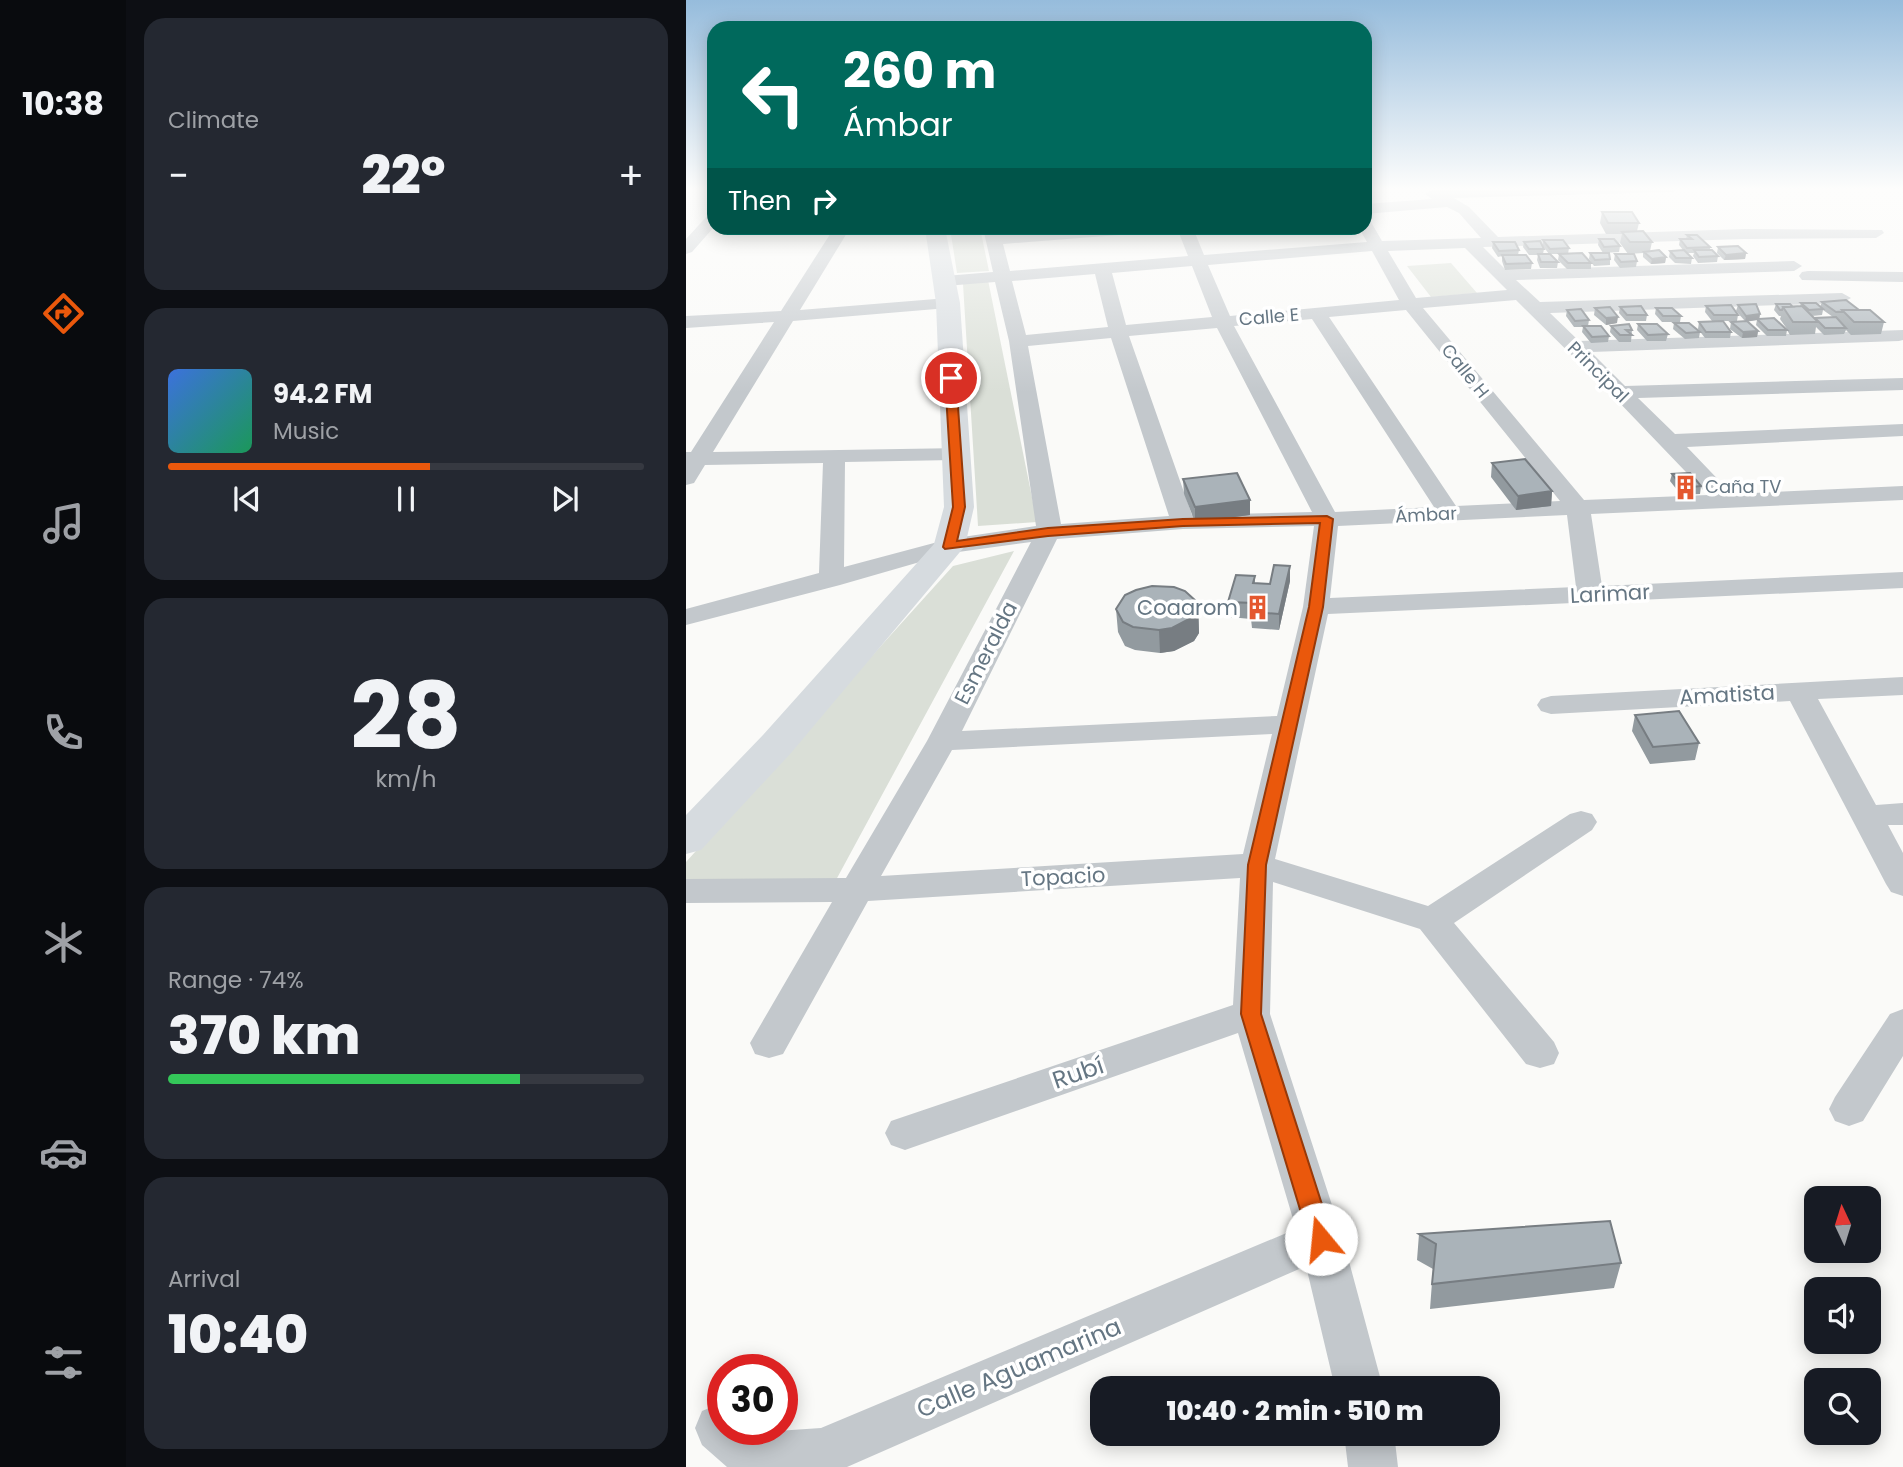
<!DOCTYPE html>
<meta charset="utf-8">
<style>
body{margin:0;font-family:Poppins,sans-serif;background:#242831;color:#f1f3f6;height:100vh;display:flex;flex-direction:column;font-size:26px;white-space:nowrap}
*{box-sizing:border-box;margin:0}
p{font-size:23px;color:#9ea1a6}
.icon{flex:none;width:38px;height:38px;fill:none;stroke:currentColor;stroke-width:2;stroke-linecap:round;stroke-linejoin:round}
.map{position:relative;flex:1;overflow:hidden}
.drawer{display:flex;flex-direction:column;gap:18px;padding:18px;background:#0d0f14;width:560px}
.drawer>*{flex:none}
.top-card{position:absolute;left:21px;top:21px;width:665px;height:214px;border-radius:21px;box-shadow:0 4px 18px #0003;background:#00695c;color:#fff;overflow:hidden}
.needle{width:46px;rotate:356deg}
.buttons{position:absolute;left:1118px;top:1186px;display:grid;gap:14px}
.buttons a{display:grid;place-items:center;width:77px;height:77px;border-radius:14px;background:#171b24;box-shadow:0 4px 18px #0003;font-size:35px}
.speed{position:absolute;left:21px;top:1354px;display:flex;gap:14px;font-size:35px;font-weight:700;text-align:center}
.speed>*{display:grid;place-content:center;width:91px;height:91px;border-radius:50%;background:#171b24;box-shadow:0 4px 18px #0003;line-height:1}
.speed .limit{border:10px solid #d22;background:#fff;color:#111}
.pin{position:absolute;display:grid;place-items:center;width:60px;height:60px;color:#fff;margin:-30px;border:4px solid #fff;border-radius:50%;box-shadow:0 2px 7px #0007}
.me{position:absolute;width:77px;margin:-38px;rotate:343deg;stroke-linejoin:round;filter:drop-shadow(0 0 5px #0008)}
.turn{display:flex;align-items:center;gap:24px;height:147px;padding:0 21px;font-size:32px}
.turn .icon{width:91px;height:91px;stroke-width:2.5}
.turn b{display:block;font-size:49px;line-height:60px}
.then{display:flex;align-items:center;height:66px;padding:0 21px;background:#0003;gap:14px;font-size:26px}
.big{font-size:52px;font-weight:800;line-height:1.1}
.drawer .widget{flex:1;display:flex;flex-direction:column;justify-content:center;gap:10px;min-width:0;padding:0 24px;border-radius:21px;background:#242831}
.drawer .dial{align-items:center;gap:0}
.dial b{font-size:91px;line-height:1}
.song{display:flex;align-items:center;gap:21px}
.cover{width:84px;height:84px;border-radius:10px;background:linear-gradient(135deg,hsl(220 70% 55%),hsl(150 70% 35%))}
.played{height:7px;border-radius:4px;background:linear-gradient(90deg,#ea580c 55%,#363941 55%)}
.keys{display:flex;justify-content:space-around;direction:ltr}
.heat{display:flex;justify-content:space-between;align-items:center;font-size:38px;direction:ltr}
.charge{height:10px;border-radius:5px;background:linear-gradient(90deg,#34c759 74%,#363941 0)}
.trip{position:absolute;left:404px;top:1376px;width:410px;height:70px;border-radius:21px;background:#171b24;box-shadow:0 4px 18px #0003;font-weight:800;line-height:70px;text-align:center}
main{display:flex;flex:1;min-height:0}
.dock{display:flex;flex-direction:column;width:126px;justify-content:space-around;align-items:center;background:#090b0e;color:#9ea1a6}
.dock .icon{width:49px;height:49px}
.dock .selected{color:#ea580c}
.dock b{font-size:32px;color:#f1f3f6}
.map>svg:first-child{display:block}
.green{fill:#dadfd7}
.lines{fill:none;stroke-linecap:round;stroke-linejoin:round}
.street{fill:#c3c8cc;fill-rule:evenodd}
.primary{fill:#d6dbdf;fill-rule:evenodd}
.wall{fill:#929a9f;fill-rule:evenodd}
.shaded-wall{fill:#777d82}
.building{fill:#aab3b9;stroke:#777d82;stroke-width:2}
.route{fill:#ea580c;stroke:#983908;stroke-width:2}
.labels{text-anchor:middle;stroke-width:7;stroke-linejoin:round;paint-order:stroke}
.far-street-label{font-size:18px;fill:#657683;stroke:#fff}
.far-poi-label{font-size:18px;fill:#657683;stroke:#fff;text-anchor:start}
.street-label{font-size:21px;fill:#657683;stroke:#fff}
.poi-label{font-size:21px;fill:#657683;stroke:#fff;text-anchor:end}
.near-street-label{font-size:24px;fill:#657683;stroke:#fff}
</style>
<main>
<nav class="dock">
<b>10:38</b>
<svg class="icon selected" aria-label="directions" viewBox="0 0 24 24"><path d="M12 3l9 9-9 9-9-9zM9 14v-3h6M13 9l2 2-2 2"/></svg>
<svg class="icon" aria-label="music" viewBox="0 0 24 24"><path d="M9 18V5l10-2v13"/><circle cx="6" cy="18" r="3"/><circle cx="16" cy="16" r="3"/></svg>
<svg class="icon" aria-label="phone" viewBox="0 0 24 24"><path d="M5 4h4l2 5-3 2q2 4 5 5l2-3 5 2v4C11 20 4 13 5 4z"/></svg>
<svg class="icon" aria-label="climate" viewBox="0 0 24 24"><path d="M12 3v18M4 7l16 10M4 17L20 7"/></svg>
<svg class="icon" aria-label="car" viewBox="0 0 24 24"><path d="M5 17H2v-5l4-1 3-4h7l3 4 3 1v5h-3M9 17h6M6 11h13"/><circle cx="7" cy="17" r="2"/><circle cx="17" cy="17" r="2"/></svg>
<svg class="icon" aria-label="filters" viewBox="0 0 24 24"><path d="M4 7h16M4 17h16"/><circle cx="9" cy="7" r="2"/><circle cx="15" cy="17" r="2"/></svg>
</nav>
<section class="drawer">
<div class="widget"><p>Climate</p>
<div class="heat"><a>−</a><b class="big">22°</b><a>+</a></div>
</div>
<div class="widget">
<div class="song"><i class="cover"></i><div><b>94.2 FM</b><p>Music</p></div></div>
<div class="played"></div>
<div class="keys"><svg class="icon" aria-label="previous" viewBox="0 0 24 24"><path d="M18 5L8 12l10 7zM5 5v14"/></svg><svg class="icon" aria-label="pause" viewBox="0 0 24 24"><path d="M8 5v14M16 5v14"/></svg><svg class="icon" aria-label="next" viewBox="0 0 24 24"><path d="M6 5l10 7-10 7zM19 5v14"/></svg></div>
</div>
<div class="widget dial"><b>28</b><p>km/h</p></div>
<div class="widget"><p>Range · 74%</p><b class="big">370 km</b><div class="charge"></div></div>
<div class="widget"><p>Arrival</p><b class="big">10:40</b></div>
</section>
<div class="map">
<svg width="1217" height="1467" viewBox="0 0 1217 1467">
<rect width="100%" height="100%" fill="#fafaf8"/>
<path class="green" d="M 264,228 L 294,228 L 303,271 L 271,273 Z
M 765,263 L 791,293 L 745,297 L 721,266 Z
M 302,280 L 351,522 L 292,526 L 277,284 Z
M 328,551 L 150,880 L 0,881 L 0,862 L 267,566 Z"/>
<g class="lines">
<path class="street" d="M 818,188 L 994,188 L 987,192 L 768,198 L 783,207 L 812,237 L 1059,229 L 1196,230 L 1198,233 L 1190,238 L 1059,239 L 797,247 L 820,270 L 1108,261 L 1116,266 L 1108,271 L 830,280 L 854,302 L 1156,293 L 1165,298 L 1156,303 L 864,313 L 893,341 L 1217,330 L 1217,340 L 1213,341 L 905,352 L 939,386 L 1217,378 L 1217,390 L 952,398 L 989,434 L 1217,424 L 1217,436 L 1001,447 L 1046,494 L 1217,486 L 1217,500 L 905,514 L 916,586 L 1217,572 L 1217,588 L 642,614 L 589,859 L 742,906 L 884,814 L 895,811 L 906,814 L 911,822 L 906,830 L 768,923 L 868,1042 L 873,1053 L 868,1064 L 854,1068 L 840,1064 L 734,929 L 587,882 L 584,1014 L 657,1239 L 697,1388 L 649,1388 L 620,1266 L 161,1467 L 41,1467 L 16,1445 L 9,1428 L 16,1411 L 33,1404 L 37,1405 L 37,1430 L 76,1432 L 135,1428 L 610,1229 L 552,1033 L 219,1150 L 205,1145 L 199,1133 L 205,1121 L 547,1005 L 554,878 L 182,901 L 97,1054 L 83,1058 L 69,1054 L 64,1043 L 146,902 L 0,903 L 0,879 L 160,878 L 241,741 L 345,542 L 265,553 L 154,585 L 0,625 L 0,609 L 133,573 L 137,463 L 19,465 L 8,483 L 0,485 L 0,452 L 5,452 L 88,322 L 0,328 L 0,316 L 95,311 L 148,228 L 164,228 L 114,310 L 262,298 L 271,303 L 262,308 L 107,321 L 27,452 L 276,448 L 279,453 L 276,458 L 268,460 L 159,462 L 158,567 L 263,539 L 350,526 L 323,341 L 309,282 L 259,286 L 250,281 L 259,276 L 307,272 L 297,228 L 313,228 L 315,235 L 405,228 L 466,228 L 458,233 L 317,244 L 324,271 L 502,256 L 491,228 L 507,228 L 518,255 L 681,242 L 673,228 L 679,228 L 679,220 L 685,222 L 696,241 L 795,238 L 773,213 L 761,207 L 679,214 L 679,204 L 746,199 L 739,194 L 746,190 ZM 779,248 L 821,290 L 730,298 L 702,251 ZM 686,251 L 713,300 L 544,316 L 522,265 ZM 506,266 L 526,317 L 440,325 L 426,273 ZM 409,274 L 422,327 L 340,335 L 326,281 ZM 830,300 L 922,391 L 924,396 L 928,397 L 1022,495 L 898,500 L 737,308 ZM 720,310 L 874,501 L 770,506 L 643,317 ZM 626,319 L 748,507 L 649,512 L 548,326 ZM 531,328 L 626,512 L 506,515 L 443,336 ZM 425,338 L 483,516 L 375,524 L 342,346 ZM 881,515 L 890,587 L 644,598 L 652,526 ZM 628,526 L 617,607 L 591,716 L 276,731 L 371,539 L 497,529 ZM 586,734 L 557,854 L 195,876 L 266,750 Z
M 28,212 L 28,227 L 6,252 L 0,254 L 0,239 L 23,214 Z
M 1122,271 L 1217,272 L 1217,282 L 1116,280 L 1113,276 L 1116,272 Z
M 1217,677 L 1217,695 L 1132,699 L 1190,805 L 1217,803 L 1217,825 L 1202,825 L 1217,853 L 1217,896 L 1205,892 L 1200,884 L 1104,701 L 865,714 L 855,711 L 851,705 L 855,699 L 865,696 Z
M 1217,1009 L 1217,1056 L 1177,1121 L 1163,1126 L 1149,1121 L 1143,1109 L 1149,1097 L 1204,1014 Z
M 658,1433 L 708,1433 L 712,1467 L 662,1467 Z"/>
<path class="primary" d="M 239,228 L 259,228 L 274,303 L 288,507 L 279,546 L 105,753 L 15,850 L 0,854 L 0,815 L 77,735 L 248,544 L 258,507 L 250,303 Z"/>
</g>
<path class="wall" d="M 916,212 L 953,223 L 951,231 L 966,242 L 964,251 L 980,257 L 979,263 L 965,264 L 957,257 L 957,253 L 942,254 L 934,243 L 936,234 L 920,234 L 914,223 Z
M 1001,235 L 1024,247 L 1024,250 L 1032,256 L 1031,262 L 1012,263 L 1007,256 L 1008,253 L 1001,253 L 1006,258 L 1005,264 L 989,263 L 983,257 L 984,251 L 997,250 L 993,245 L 994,239 L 1000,239 Z
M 913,239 L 934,246 L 933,252 L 917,253 L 912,245 Z
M 857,240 L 883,248 L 882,254 L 905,263 L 905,269 L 881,269 L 872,260 L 873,254 L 865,254 L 872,262 L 871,268 L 854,268 L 851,260 L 852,255 L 843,255 L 837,247 L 838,242 L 858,249 L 857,254 L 863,254 L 857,246 Z
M 807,242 L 833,250 L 832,255 L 846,263 L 845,269 L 819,270 L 816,261 L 816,256 L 812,257 L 806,248 Z
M 1032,247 L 1060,253 L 1059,259 L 1038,260 L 1031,253 Z
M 904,253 L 924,259 L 924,265 L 908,266 L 903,259 Z
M 929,254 L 951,261 L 950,267 L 934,268 L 928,260 Z
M 1136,302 L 1173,310 L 1198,322 L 1195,334 L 1165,335 L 1160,330 L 1158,334 L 1138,335 L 1130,327 L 1129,334 L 1104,335 L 1101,330 L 1100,336 L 1081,336 L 1070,325 L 1071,320 L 1061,321 L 1072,331 L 1071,337 L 1056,338 L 1044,329 L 1045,322 L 1059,321 L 1050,311 L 1052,305 L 1074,314 L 1073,319 L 1101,329 L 1094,319 L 1095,316 L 1093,316 L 1088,310 L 1090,304 L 1107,307 L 1114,306 L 1115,303 L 1134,307 ZM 1137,310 L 1147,317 L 1129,319 L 1126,316 L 1136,315 Z
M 1020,306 L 1052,315 L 1051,321 L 1037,321 L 1045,332 L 1044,338 L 1019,338 L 1012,329 L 1013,322 L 1026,321 L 1019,312 Z
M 934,307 L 961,315 L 960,321 L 940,321 L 933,313 Z
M 909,308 L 931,323 L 920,325 L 908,315 Z
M 970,308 L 995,316 L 994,322 L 976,322 L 969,314 Z
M 881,310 L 903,320 L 902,326 L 923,336 L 922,342 L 905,343 L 896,332 L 897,327 L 888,327 L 880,316 Z
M 988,323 L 1014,332 L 1013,338 L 999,339 L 987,329 Z
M 952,324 L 982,334 L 980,341 L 961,341 L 951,330 Z
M 925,326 L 946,330 L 945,342 L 933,342 L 924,332 Z
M 806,463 L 866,491 L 865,506 L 830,510 L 805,477 Z
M 986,474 L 1015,486 L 1014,494 L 995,495 L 984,481 Z
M 497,479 L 564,500 L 564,515 L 509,522 L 498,494 Z
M 604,566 L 604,581 L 593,630 L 566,628 L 565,619 L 543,617 L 542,602 L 569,576 L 569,583 L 584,584 Z
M 512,603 L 513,633 L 508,641 L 488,651 L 474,653 L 449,650 L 439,646 L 432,632 L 430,609 Z
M 949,715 L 1013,743 L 1009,760 L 964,764 L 946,731 Z
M 733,1234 L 935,1263 L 928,1288 L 744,1309 L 747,1269 L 731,1260 Z"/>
<path class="shaded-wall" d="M 1060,253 L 1059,259 L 1038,260 L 1040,255 Z
M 980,257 L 979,263 L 965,264 L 966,259 Z
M 1074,314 L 1073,320 L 1071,319 L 1071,320 L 1059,322 L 1060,316 Z
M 932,317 L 931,323 L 920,325 L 920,318 Z
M 1072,331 L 1071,337 L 1056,338 L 1057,332 Z
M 866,491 L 865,506 L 830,510 L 832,496 Z
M 564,500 L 564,515 L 509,522 L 509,507 Z
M 604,566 L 604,581 L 593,630 L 593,614 Z
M 512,603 L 513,633 L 508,641 L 488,651 L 474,653 L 473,630 Z"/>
<path class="building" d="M 916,212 L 946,212 L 953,223 L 922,223 Z
M 957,231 L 966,242 L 944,242 L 936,232 Z
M 1001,235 L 1011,235 L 1024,247 L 1001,248 L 994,239 L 1006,239 Z
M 913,239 L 928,239 L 934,246 L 918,247 Z
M 857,240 L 877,240 L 883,248 L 864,249 Z
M 854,241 L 858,249 L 843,249 L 838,242 Z
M 807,242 L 829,242 L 833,250 L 813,251 Z
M 1052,246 L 1060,253 L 1040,255 L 1032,247 Z
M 973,250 L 980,257 L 966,259 L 958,252 Z
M 998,250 L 1006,258 L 990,258 L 984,251 Z
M 1008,250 L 1026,250 L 1032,256 L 1013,257 Z
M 896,253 L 905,263 L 882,263 L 873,254 Z
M 904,253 L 923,253 L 924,259 L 909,260 Z
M 852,254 L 864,254 L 872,262 L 855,262 Z
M 929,254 L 948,254 L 951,261 L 935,262 Z
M 816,255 L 840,255 L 846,263 L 820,264 Z
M 1160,300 L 1173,310 L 1156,310 L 1157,311 L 1150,312 L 1136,302 Z
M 1115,303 L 1130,303 L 1137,309 L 1123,310 Z
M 1070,304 L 1074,314 L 1060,316 L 1052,305 Z
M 1090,304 L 1104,304 L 1107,307 L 1097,307 L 1096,310 L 1094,310 Z
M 1045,305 L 1052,315 L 1028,315 L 1020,306 Z
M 955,306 L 961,315 L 941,315 L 934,307 Z
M 1116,306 L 1132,322 L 1107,322 L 1097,307 Z
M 924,307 L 932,317 L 920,318 L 909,308 Z
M 970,308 L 986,308 L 995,316 L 977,316 Z
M 895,309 L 903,320 L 889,321 L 881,310 Z
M 1156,310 L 1184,310 L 1198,322 L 1168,322 Z
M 1150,317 L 1160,328 L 1139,328 L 1129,318 Z
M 1088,318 L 1101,330 L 1082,330 L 1071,319 Z
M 1037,321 L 1045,332 L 1020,332 L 1013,322 Z
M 1061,321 L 1072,331 L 1057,332 L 1045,322 Z
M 988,323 L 1003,323 L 1014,332 L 1000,333 Z
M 943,324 L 946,330 L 940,330 L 946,335 L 934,335 L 925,326 Z
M 952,324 L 971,324 L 982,334 L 962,335 Z
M 897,326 L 915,326 L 923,336 L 906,337 Z
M 839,459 L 866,491 L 832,496 L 806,463 Z
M 551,473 L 564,500 L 509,507 L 497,479 Z
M 1004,473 L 1015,486 L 997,488 L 986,474 Z
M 588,565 L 604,566 L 593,614 L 565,612 L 567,603 L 542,602 L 550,575 L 569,576 L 567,583 L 584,584 Z
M 466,586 L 488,587 L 499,591 L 512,603 L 511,610 L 507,617 L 486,628 L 473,630 L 447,627 L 437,622 L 430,609 L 439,595 L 450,590 Z
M 993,711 L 1013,743 L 967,747 L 949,715 Z
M 924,1221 L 935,1263 L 746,1284 L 750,1244 L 733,1234 Z"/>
<linearGradient id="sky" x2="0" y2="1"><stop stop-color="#96bcdc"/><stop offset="0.48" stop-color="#fdfdfc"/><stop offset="1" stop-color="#fdfdfc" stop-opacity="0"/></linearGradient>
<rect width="1217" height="393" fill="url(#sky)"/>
<path class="route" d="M 265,375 L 270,378 L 279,507 L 271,541 L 362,528 L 497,519 L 641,516 L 647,519 L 637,607 L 580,865 L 575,1014 L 647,1239 L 643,1246 L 635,1250 L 627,1246 L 623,1239 L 555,1014 L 562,865 L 623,607 L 634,523 L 497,526 L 362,536 L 259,549 L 257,547 L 267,507 L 259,378 Z"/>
<defs>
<symbol id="building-bare" viewBox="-9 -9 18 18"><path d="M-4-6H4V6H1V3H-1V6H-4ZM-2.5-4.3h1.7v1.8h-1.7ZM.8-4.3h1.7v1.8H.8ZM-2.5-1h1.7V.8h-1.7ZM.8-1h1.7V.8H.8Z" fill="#e4572e" stroke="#fff" stroke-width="2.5" paint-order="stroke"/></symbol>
</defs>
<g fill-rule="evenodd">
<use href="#building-bare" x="982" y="470" width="35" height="35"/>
<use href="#building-bare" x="554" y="590" width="35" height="35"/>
</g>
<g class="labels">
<g class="far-street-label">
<text transform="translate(583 317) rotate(-5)" y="6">Calle E</text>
<text transform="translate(779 371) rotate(51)" y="6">Calle H</text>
<text transform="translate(912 372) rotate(45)" y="6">Principal</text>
<text transform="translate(740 515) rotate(-3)" y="6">Ámbar</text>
</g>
<g class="far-poi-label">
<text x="1019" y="493">Caña TV</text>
</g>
<g class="street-label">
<text transform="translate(924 594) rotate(-3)" y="7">Larimar</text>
<text transform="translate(300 653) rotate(-63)" y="7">Esmeralda</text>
<text transform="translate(1041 695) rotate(-3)" y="7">Amatista</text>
<text transform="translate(377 877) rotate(-3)" y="7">Topacio</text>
</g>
<g class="poi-label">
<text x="552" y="615">Coaarom</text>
</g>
<g class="near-street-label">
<text transform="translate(392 1073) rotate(-19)" y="8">Rubí</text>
<text transform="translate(333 1368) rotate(-23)" y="8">Calle Aguamarina</text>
</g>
</g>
</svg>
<div class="buttons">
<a><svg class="needle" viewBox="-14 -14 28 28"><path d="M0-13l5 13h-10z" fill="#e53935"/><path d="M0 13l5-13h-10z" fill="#9ea1a6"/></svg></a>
<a><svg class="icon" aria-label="sound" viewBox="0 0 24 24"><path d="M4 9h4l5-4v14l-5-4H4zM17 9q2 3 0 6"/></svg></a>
<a><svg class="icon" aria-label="search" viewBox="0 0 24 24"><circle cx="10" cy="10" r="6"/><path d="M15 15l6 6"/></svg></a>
</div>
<div class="speed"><div class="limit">30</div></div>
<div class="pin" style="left:265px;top:378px;background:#d93025"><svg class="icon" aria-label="arrive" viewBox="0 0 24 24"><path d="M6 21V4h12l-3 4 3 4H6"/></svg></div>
<svg class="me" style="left:635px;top:1239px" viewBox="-20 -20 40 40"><circle r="19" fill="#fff"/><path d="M0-13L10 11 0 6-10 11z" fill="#ea580c"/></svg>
<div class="trip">10:40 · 2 min · 510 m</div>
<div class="top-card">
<div class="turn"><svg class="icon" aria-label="left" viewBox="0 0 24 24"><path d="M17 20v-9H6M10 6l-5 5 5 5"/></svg><div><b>260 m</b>Ámbar</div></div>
<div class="then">Then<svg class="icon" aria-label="right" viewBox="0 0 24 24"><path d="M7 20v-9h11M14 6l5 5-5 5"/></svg></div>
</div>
</div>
</main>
